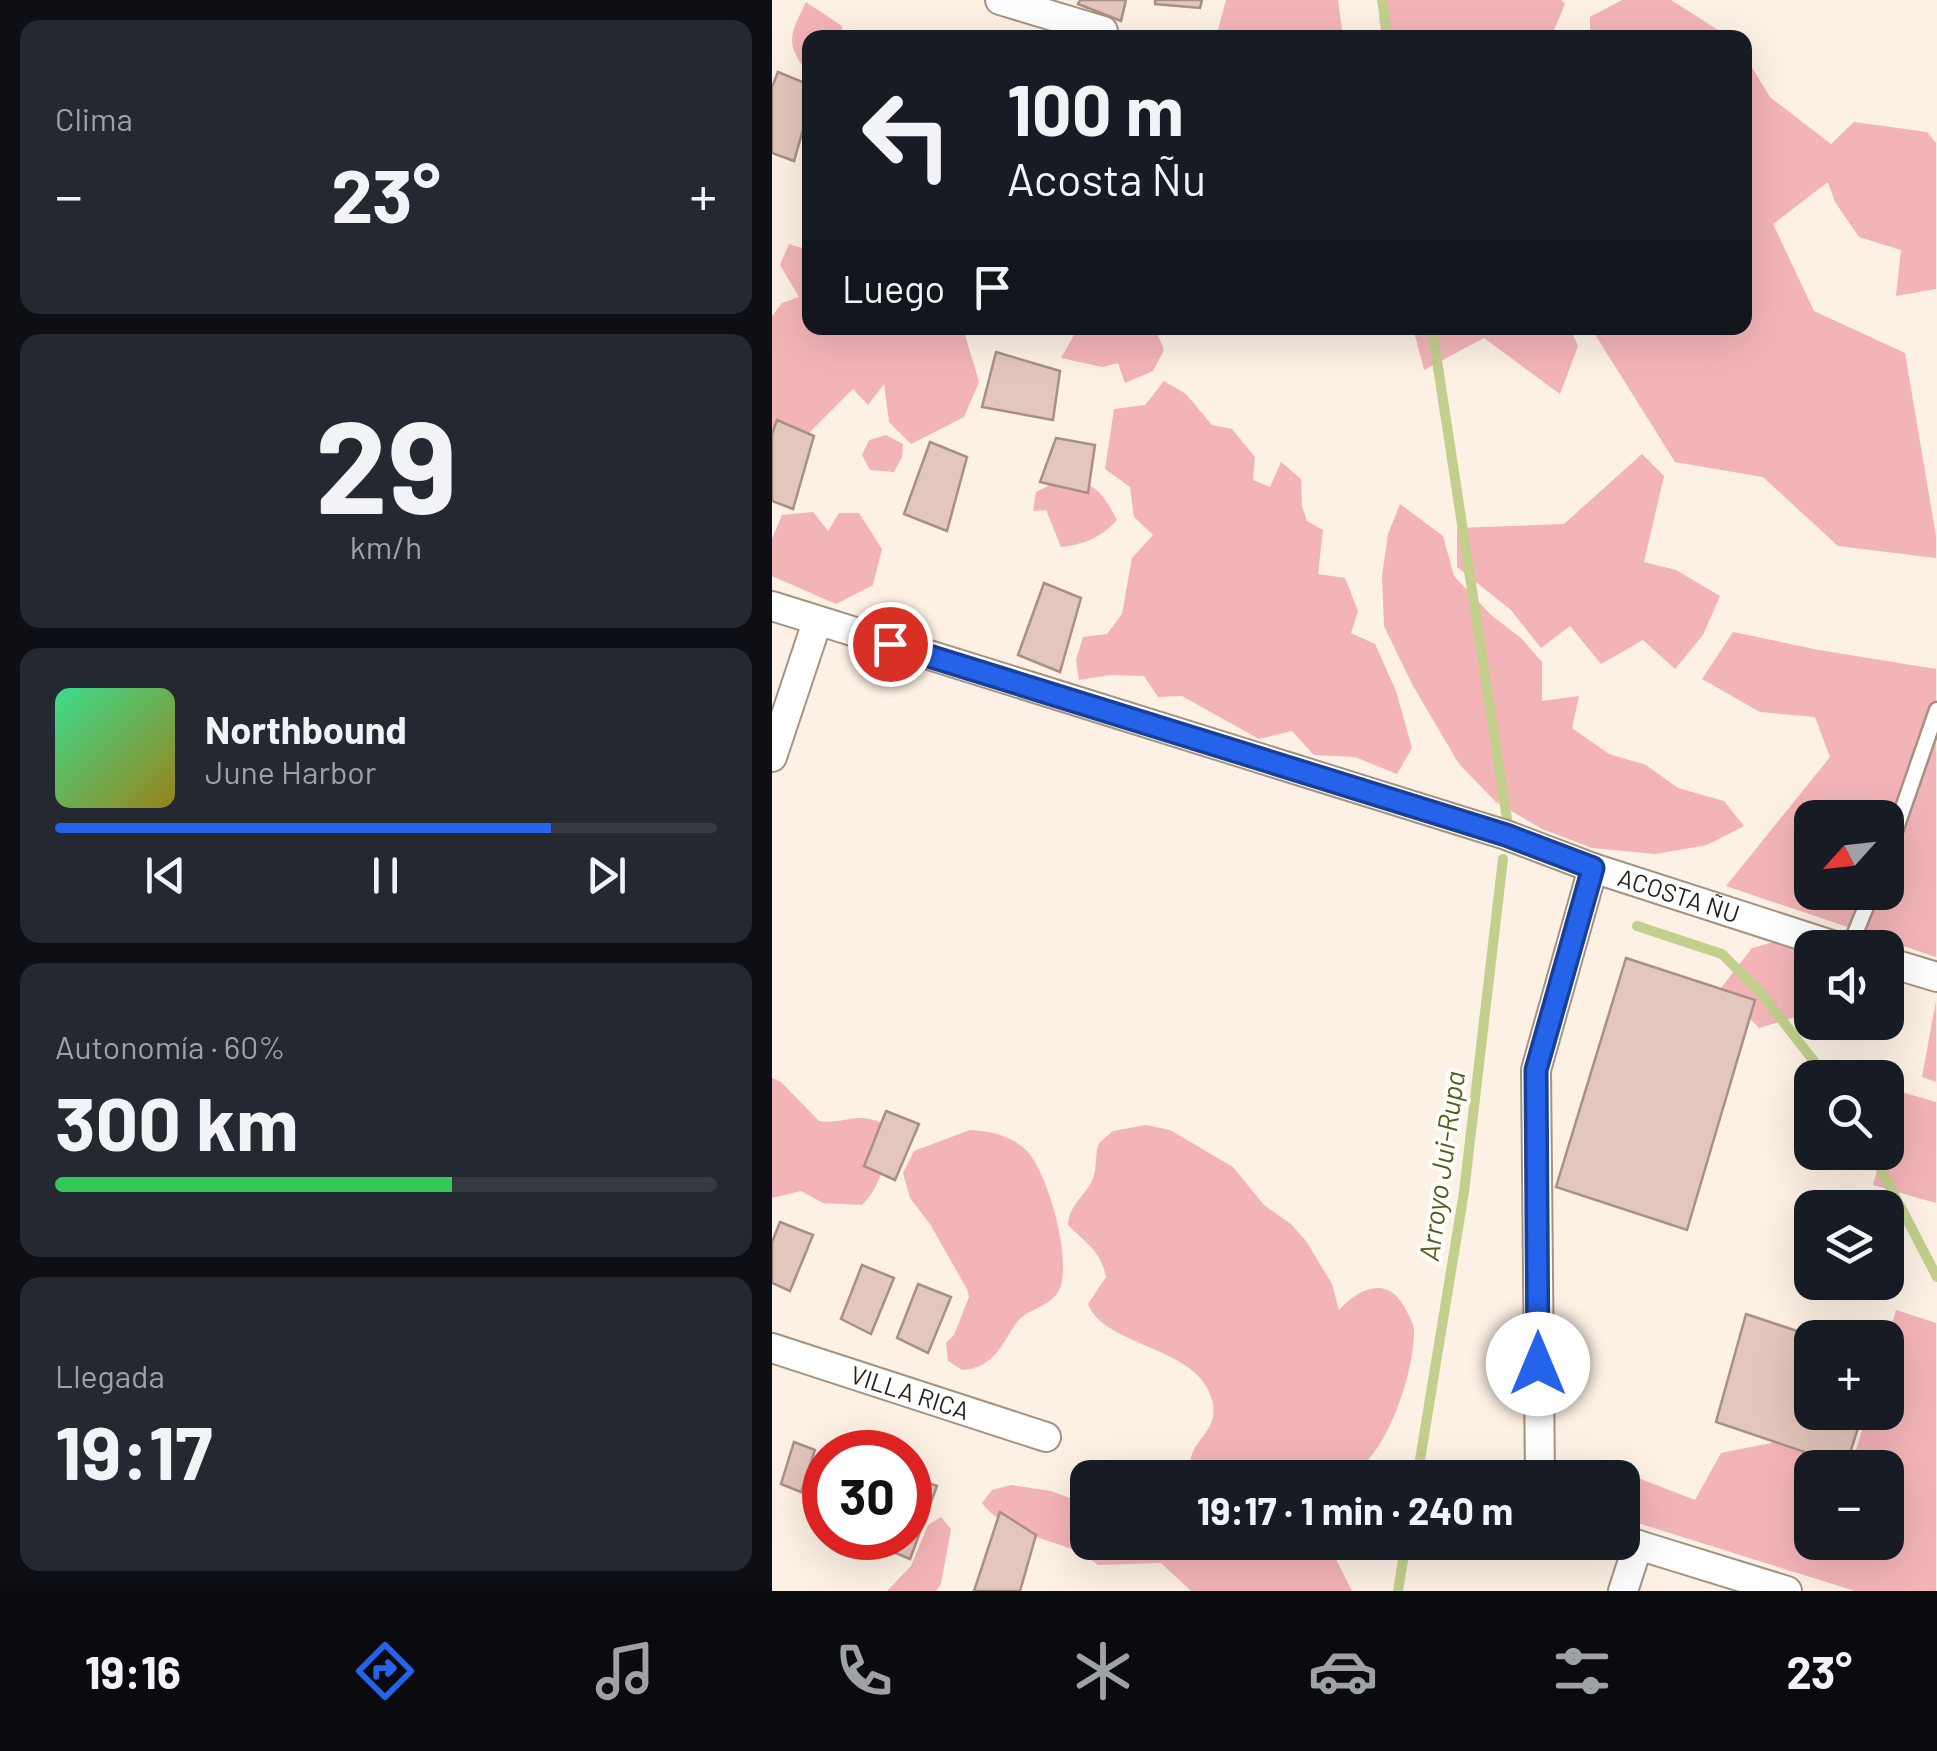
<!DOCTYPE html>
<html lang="es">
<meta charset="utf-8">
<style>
body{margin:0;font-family:Barlow,sans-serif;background:#242831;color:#f1f3f6;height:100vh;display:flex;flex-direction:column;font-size:38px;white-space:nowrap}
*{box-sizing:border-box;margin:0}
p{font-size:32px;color:#9ea1a6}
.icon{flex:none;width:55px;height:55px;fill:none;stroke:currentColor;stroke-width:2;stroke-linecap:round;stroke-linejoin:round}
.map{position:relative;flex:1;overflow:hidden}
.sheet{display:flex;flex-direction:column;gap:20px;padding:20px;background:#0d0f14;width:772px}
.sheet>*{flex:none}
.guide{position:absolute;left:30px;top:30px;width:950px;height:305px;border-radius:20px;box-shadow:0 10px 40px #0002;background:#171b24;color:#f1f3f6;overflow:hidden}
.needle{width:65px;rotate:243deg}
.buttons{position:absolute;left:1022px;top:800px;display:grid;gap:20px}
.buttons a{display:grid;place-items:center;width:110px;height:110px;border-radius:20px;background:#171b24;box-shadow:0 10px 40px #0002;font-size:50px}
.speed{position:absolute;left:30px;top:1430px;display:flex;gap:20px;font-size:50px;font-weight:700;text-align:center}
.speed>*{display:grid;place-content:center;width:130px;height:130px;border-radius:50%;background:#171b24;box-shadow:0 10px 40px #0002;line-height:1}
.speed .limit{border:15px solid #d22;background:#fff;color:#111}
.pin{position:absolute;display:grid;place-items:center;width:85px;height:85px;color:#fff;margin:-42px;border:5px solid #fff;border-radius:50%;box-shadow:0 2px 10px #0007}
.me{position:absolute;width:110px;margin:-55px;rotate:0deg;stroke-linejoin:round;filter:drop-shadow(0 0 8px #0008)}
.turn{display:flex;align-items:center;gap:35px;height:210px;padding:0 40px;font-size:45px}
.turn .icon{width:130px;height:130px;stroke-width:2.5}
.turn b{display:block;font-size:70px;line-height:85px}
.then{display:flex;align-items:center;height:95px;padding:0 40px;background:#0003;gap:20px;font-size:38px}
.big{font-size:75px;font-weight:700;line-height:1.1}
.sheet .widget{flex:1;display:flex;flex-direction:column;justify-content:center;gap:15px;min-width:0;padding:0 35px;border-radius:20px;background:#242831}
.sheet .dial{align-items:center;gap:0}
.dial b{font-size:130px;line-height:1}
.song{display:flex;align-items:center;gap:30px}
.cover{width:120px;height:120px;border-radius:15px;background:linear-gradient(135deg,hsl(150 70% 55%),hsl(50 70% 35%))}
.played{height:10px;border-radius:5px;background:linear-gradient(90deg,#2563eb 75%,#363941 75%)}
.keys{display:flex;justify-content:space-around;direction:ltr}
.heat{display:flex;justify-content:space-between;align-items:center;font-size:55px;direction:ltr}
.charge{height:15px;border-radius:8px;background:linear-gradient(90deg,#34c759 60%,#363941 0)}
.trip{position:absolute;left:298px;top:1460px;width:570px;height:100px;border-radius:20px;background:#171b24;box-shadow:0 10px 40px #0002;font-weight:700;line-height:100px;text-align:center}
.tab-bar{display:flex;height:160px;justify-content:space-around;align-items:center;background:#090b0e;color:#9ea1a6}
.tab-bar .icon{width:70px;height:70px}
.tab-bar .active{color:#2563eb}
.tab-bar b{font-size:45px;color:#f1f3f6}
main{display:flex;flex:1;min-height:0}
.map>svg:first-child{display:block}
.green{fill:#f3b4b8;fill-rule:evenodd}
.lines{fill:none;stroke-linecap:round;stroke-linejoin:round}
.stream{stroke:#c3cf8d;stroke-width:10}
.building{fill:#e3c6bc;stroke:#aa8f86;stroke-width:2.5}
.lane-casing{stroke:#a69280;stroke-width:19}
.street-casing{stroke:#a69280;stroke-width:32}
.lane{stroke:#fff;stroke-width:14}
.street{stroke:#fff;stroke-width:28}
.route-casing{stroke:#184099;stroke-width:25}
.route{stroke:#2563eb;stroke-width:18}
.labels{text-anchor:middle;stroke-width:8;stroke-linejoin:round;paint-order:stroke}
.street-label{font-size:25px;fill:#261f17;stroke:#fff}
.water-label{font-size:28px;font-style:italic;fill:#555e15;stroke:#fff}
</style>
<main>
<section class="sheet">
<div class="widget"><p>Clima</p>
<div class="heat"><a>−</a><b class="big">23°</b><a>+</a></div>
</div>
<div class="widget dial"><b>29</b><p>km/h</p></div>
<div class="widget">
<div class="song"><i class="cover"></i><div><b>Northbound</b><p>June Harbor</p></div></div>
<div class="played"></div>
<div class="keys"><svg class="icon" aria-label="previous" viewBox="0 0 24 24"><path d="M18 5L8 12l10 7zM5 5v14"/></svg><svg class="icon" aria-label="pause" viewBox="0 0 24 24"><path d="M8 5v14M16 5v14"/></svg><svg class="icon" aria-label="next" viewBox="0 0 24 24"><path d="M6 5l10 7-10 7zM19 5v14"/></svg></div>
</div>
<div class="widget"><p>Autonomía · 60%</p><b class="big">300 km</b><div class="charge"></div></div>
<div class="widget"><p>Llegada</p><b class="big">19:17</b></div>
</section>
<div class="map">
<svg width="1165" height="1591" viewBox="0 0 1165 1591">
<rect width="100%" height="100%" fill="#fdf0e4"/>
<path class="green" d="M 454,0 L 566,0 L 571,37 L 444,37 Z
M 611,0 L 789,0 L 793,4 L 779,37 L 610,38 L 607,18 Z
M 850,0 L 899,0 L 957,37 L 818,37 L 818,17 Z
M 34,2 L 70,26 L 71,37 L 38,38 L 37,74 C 12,44 18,35 34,2 Z
M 973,56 L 998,97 L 1059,144 L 1082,122 L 1155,132 L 1164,143 L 1164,289 L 1124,296 L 1129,250 L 1087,237 L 1063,202 L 1056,182 L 1001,224 L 1042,311 L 1133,353 L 1164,536 L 1164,558 L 1066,546 L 991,477 L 903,462 L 819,328 L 972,328 Z
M 17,244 L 37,250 L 38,328 L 191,328 L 207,382 L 192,417 L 139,444 L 117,422 L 112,384 L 96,405 L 81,389 L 29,441 L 0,436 L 0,316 L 10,303 L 27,297 L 8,265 Z
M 306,328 L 383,328 L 392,350 L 381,371 L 353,383 L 346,363 L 330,367 L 289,358 Z
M 641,328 L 798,328 L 806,346 L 788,394 L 712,338 L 652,370 Z
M 392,381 L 414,394 L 440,425 L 460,429 L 483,457 L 481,480 L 498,487 L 509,462 L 529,479 L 530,506 L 535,521 L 551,530 L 546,574 L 573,578 L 586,611 L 579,633 L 603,644 L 624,691 L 640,748 L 625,774 L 583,757 L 542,755 L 520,731 L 487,739 L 410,696 L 386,697 L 372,676 L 338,675 L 307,680 L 304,660 L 311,637 L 335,634 L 350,614 L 360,558 L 381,535 L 362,517 L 358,487 L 333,469 L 342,409 L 373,405 Z
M 114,435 L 131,444 L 130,457 L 122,472 L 98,470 L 90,455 L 97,440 Z
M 870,454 L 892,476 L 872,562 L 904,570 L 948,596 L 931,635 L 903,669 L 871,640 L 829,664 L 798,626 L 769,648 L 739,610 L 685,567 L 685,528 L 792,524 Z
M 291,478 C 322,481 331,493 345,520 C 328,538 313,544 289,547 L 274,510 L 261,511 L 264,492 Z
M 628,504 L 671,536 L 682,576 L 719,615 L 749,638 L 770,662 L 770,701 L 807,696 L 800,728 L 837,754 L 874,765 L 906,788 L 952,801 L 972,826 L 935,845 L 883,854 L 820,848 L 770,829 L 724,802 L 687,764 L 640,684 L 612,626 L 610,576 L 616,534 Z
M 41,512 L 56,531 L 67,513 L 87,513 L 110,549 L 101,585 L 64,604 L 0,576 L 0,539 L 10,515 Z
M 961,632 L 1047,650 L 1164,669 L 1164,957 L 954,886 L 1058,757 L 1043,717 L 988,712 L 930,679 ZM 1040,818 L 1115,818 L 1115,892 L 1040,892 Z
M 1050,941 L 1040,948 L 1040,1012 L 987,1028 L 949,988 L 980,948 L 1001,942 Z
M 1164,1001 L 1164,1082 L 1150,1077 Z
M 0,1078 L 9,1082 L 47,1121 C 75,1125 84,1109 117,1126 C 114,1156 112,1183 90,1205 L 51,1203 L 29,1191 L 0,1198 Z
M 1126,1091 L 1164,1102 L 1164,1203 L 1101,1185 L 1110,1153 L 1115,1152 L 1115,1133 Z
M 374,1125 L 398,1130 L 461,1167 L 492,1205 L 519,1224 L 534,1241 L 560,1284 L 567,1310 C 588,1287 617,1275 634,1310 C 637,1316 642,1324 642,1331 C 643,1370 613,1467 570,1478 C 557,1481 538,1478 524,1478 C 485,1478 446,1478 407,1477 L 419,1469 C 414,1440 449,1434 440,1400 C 427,1346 332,1347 316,1304 L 334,1277 C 329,1251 314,1243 296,1225 C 297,1206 311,1197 319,1183 C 326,1172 322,1155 327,1143 L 341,1131 Z
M 198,1130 C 219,1131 240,1136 255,1151 C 276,1173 301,1262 287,1290 C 279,1307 256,1308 245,1322 C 229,1345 222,1368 190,1370 L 176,1361 L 174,1343 L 182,1335 L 197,1297 L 195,1289 L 158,1224 L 138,1198 L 131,1173 L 142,1151 Z
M 1124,1310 L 1164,1323 L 1164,1591 L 1083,1591 L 853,1519 L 866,1478 L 923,1500 L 949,1453 L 1004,1442 L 1074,1466 L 1040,1468 L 1040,1542 L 1056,1543 L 1056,1551 L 1058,1543 L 1115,1542 L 1115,1468 L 1079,1467 L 1095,1413 L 1115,1412 L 1115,1341 Z
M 239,1485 L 279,1491 L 315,1504 L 315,1542 L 556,1543 L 580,1591 L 419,1591 L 389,1563 L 326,1565 C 292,1536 239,1541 210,1503 L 220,1490 Z
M 169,1517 L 179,1529 L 169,1584 L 164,1591 L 115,1591 L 139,1566 L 156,1525 Z"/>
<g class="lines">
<path class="stream" d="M 610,0 L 616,38
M 660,328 L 735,819
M 865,926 L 950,954 L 988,992 L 1055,1078
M 1100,1152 L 1165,1277
M 645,1478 L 692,1192 L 731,859
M 626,1591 L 634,1542"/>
</g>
<path class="building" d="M 308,0 L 354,0 L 349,21 L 306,4 Z
M 383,0 L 430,0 L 428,8 L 383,4 Z
M 6,72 L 38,85 L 38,105 L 22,161 L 0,153 L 0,87 Z
M 224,352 L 288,371 L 281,420 L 210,407 Z
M 5,420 L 42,436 L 21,509 L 0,501 L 0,434 Z
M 284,438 L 323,445 L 316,493 L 268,482 Z
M 158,442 L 195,457 L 175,531 L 132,514 Z
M 272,583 L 309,598 L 288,672 L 246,655 Z
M 854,958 L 983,1000 L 915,1230 L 784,1187 Z
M 114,1111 L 147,1124 L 123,1180 L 92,1166 Z
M 8,1222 L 41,1235 L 18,1291 L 0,1283 L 0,1242 Z
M 90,1265 L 122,1278 L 99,1334 L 69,1319 Z
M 146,1284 L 179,1297 L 156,1353 L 125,1338 Z
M 974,1314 L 1046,1338 L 1040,1338 L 1040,1412 L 1091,1412 L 1074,1466 L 944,1422 Z
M 22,1442 L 43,1450 L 29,1492 L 9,1484 Z
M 138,1476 L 165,1486 L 138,1559 L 88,1538 L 138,1538 Z
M 228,1512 L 264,1535 L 248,1591 L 202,1591 Z"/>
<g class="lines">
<defs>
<path id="lane" d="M 1115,854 L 1165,710
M 1077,948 L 1100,892"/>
<g id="street">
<path d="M 228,0 L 331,31"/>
<path id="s1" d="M 0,606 L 734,835 L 821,868 L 1069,948"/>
<path d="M 0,757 L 45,622"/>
<path d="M 1115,962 L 1165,977"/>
<path id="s2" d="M 0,1348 L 274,1437"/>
<path d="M 768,1478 L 764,1070 L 821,868"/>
<path d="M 866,1545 L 1015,1591"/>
<path d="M 851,1591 L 866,1545 L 852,1540"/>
</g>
</defs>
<use href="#lane" class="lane-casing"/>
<use href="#street" class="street-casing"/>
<use href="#lane" class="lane"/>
<use href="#street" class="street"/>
</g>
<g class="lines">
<defs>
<path id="route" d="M 118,644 L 734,835 L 821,868 L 764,1070 L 766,1364"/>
</defs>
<use href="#route" class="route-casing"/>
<use href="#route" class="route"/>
</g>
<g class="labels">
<g class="street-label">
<text dy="9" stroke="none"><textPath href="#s1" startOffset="952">ACOSTA ÑU</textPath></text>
<text dy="9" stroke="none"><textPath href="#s2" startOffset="145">VILLA RICA</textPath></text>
</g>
<g class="water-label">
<text transform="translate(670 1166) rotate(-82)" y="10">Arroyo Jui-Rupa</text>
</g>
</g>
</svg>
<div class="buttons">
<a><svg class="needle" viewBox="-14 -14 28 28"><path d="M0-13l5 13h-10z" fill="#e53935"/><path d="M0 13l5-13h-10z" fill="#9ea1a6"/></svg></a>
<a><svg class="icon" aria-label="sound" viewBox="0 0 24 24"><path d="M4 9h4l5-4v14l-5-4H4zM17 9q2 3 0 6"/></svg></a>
<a><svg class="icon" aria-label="search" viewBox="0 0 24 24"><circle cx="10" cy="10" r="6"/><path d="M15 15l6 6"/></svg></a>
<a><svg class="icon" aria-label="layers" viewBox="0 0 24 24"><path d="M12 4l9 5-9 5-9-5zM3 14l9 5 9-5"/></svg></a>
<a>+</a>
<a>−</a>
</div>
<div class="speed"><div class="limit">30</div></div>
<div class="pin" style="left:118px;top:644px;background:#d93025"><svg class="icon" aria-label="arrive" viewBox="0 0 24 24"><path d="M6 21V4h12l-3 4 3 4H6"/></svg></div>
<svg class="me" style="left:766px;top:1364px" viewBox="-20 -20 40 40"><circle r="19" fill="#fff"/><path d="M0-13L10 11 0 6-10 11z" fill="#2563eb"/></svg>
<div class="trip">19:17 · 1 min · 240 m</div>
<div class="guide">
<div class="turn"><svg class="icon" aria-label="left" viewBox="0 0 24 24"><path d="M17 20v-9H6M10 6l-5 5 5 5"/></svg><div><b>100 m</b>Acosta Ñu</div></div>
<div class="then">Luego<svg class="icon" aria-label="arrive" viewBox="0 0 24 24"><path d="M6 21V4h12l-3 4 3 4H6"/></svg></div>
</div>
</div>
</main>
<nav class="tab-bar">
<b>19:16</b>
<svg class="icon active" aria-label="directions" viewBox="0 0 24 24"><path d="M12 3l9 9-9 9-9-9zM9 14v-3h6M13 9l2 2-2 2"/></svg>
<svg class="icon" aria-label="music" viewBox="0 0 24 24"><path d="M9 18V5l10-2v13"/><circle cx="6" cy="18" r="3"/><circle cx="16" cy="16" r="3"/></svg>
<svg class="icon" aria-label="phone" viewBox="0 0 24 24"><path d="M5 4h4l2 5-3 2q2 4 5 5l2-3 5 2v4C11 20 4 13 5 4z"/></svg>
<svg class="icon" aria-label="climate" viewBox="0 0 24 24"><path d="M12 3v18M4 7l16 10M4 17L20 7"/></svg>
<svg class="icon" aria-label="car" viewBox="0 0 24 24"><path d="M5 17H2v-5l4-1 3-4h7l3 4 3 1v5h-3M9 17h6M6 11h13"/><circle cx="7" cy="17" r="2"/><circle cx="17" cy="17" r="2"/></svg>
<svg class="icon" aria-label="filters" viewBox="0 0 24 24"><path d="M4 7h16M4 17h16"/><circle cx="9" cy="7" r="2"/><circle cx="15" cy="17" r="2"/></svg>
<b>23°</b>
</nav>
